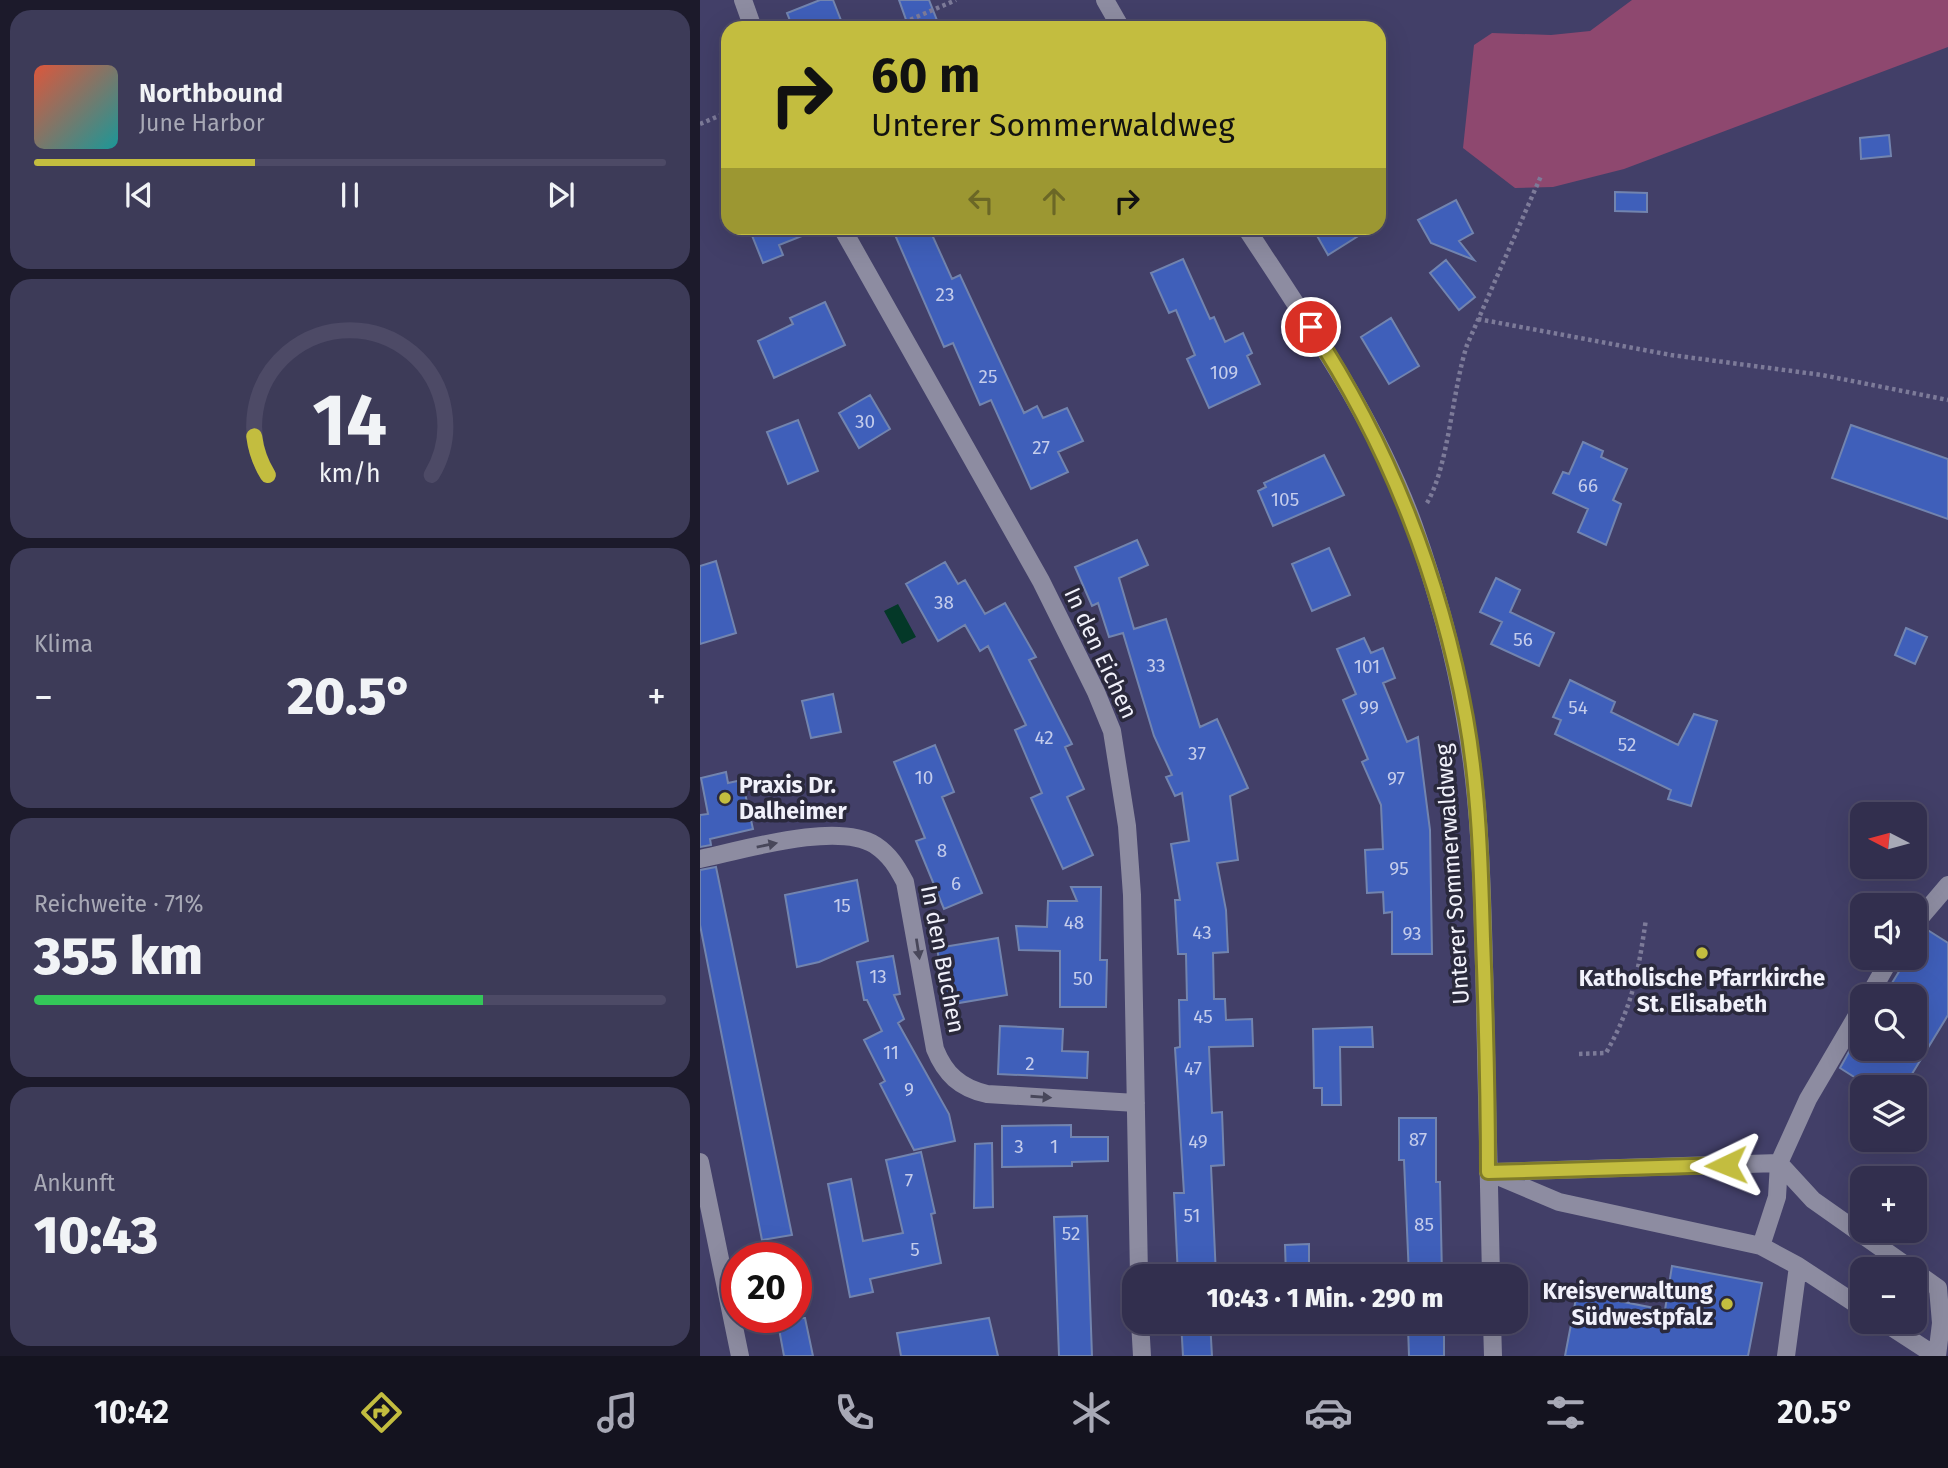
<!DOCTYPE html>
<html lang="de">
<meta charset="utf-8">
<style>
body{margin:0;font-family:"Fira Sans",sans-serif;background:#3d3b58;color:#f1f3f6;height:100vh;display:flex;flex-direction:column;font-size:26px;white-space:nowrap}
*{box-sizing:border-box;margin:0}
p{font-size:23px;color:#a8a9b6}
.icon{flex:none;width:38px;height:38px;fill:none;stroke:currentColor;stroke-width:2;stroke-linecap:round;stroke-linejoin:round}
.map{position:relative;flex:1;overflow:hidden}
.sheet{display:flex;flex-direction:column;gap:10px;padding:10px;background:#1c1a2b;width:700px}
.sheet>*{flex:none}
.guide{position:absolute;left:21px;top:21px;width:665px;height:214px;border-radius:21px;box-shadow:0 7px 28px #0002,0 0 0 2px #4d4a66;background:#c3bd3f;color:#111;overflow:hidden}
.needle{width:46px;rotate:276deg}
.buttons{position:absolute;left:1150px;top:802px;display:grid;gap:14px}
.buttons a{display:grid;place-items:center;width:77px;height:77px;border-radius:14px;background:#322f4e;box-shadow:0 7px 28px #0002,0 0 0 2px #4d4a66;font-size:35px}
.speed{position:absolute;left:21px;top:1242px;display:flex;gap:14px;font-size:35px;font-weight:700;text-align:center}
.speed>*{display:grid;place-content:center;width:91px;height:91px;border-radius:50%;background:#322f4e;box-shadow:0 7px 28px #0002,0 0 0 2px #4d4a66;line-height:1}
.speed .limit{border:10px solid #d22;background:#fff;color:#111}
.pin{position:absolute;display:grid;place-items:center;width:60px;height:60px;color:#fff;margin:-30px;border:4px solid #fff;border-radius:50%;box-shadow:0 2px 7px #0007}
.me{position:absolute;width:77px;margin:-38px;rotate:268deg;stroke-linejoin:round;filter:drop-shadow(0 0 5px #0008)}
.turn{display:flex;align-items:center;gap:24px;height:147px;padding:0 35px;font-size:32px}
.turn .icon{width:91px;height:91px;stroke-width:2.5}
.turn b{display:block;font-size:49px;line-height:60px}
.lanes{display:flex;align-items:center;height:66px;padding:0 35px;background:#0003;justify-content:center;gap:35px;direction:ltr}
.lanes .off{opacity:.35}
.big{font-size:52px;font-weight:800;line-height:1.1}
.sheet .widget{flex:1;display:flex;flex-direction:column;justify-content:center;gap:10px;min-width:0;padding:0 24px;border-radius:21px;background:#3d3b58}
.sheet .dial{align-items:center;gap:0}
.dial svg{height:182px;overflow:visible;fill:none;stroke:#4d4a66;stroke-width:7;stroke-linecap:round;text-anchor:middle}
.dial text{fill:#f1f3f6;stroke:none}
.song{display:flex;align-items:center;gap:21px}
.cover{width:84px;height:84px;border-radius:10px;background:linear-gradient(135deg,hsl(10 70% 55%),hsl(180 70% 35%))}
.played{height:7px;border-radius:4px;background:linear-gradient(90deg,#c3bd3f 35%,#4d4a66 35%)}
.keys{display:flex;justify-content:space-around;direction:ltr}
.heat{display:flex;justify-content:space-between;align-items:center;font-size:38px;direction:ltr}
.charge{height:10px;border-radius:5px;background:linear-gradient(90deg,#34c759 71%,#4d4a66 0)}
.trip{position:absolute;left:422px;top:1264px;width:406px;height:70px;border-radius:21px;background:#322f4e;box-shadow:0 7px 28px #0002,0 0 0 2px #4d4a66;font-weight:800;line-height:70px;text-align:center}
.menu{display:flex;height:112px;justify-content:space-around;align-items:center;background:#14131f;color:#a8a9b6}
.menu .icon{width:49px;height:49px}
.menu .on{color:#c3bd3f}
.menu b{font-size:32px;color:#f1f3f6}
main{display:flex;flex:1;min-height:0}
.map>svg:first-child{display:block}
.green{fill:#8e486f}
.water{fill:#043828}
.building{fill:#3f5fba;stroke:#7284af;stroke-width:2}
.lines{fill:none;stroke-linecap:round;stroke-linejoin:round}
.path{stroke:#7d7b99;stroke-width:4.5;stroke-dasharray:3.5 3.5;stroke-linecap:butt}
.minor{stroke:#8d8ca1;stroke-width:18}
.oneway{fill:#48475a}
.route-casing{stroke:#7f7b29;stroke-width:18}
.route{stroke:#c3bd3f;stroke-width:12}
.poi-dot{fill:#c3bd3f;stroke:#2a293c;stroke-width:2.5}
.labels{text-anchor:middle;stroke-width:7;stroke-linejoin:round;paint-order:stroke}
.number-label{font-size:19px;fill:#c4cceb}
.street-label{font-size:23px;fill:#f1f1fb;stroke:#2a293c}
.poi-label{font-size:23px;font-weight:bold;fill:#f1f1fb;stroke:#2a293c;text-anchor:start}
</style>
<main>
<section class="sheet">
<div class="widget">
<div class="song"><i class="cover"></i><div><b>Northbound</b><p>June Harbor</p></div></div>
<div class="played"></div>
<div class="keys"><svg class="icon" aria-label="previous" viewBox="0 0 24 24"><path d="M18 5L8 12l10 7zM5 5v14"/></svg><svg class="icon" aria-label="pause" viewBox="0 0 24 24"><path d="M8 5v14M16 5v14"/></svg><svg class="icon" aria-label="next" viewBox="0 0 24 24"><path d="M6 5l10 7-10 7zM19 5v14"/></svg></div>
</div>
<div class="widget dial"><svg viewBox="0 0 100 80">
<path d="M14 69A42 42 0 1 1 86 69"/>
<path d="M14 69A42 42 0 0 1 8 52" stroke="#c3bd3f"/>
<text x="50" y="56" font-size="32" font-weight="700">14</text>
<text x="50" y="72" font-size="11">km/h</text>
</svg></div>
<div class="widget"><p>Klima</p>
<div class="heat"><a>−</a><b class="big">20.5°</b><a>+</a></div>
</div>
<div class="widget"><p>Reichweite · 71%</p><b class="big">355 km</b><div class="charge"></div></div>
<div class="widget"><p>Ankunft</p><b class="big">10:43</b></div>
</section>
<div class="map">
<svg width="1248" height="1356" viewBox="0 0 1248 1356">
<rect width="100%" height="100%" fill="#423f68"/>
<path class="green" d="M 932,0 L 1248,0 L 1248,47 L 924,169 L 853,187 L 815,188 L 763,148 L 774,45 L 792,33 L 851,35 L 890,31 Z"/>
<path class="water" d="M 198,604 L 216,637 L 202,644 L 184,611 Z"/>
<path class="building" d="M 120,0 L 133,0 L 144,28 L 93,28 L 87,13 Z
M 199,0 L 229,0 L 240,28 L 209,28 Z
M 1189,135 L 1191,156 L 1161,159 L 1160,138 Z
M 915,192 L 947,193 L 947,212 L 915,211 Z
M 756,200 L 773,233 L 759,241 L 774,260 L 731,243 L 718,220 Z
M 49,228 L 122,228 L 79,245 L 83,255 L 63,263 Z
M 192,228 L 229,228 L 252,279 L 260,275 L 324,413 L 337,406 L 343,418 L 367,408 L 383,441 L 358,452 L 368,472 L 331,489 L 291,400 L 280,405 L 253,343 L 244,347 Z
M 627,228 L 671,228 L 628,255 L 616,234 Z
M 483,259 L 510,319 L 514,317 L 525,342 L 543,333 L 552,353 L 547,356 L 560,384 L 509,408 L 487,359 L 495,355 L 476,310 L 469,313 L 451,273 Z
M 746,260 L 775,297 L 759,310 L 730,273 Z
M 125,302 L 145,345 L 74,378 L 58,341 L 93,324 L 90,318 Z
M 691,318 L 719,366 L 689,384 L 661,337 Z
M 170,395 L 190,429 L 159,448 L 139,413 Z
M 98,420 L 118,471 L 88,484 L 67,432 Z
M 1151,425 L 1248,459 L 1248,519 L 1132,478 Z
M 883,442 L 903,451 L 901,457 L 927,469 L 913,500 L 921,504 L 906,545 L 878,532 L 888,509 L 853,493 L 863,472 L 869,474 Z
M 624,455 L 644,495 L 573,526 L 558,491 L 566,487 L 564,483 Z
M 437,540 L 448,565 L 419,578 L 434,629 L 466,619 L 500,727 L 517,719 L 548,788 L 530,796 L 538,860 L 517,863 L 526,910 L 528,952 L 513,953 L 514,999 L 525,999 L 526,1020 L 552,1019 L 553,1046 L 509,1047 L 512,1113 L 522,1112 L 524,1165 L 511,1166 L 516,1276 L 478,1276 L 474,1193 L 484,1193 L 475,1048 L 480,1047 L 479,1000 L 487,1000 L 486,954 L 478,954 L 475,900 L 480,900 L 471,844 L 489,841 L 482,793 L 475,796 L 466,777 L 472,775 L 454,736 L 423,633 L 409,637 L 398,603 L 392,606 L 375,567 Z
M 629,548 L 650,595 L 612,611 L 592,564 Z
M 16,561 L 36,633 L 0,644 L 0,566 Z
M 245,562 L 258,584 L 265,580 L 285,614 L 305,603 L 336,657 L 329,660 L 372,744 L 365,747 L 384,789 L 367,797 L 393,855 L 363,869 L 331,798 L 342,793 L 315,730 L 326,725 L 288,646 L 280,651 L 265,625 L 238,641 L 206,584 Z
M 796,578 L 820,590 L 810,612 L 854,633 L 839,666 L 791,644 L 802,622 L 780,612 Z
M 1206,628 L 1227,637 L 1215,664 L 1195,655 Z
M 664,638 L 671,653 L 683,648 L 695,678 L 683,683 L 707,742 L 718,737 L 730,830 L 732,954 L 692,954 L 692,912 L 684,913 L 683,892 L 667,893 L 665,850 L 683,849 L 681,805 L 662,762 L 668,759 L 643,700 L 656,694 L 637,649 Z
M 870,680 L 915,702 L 911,712 L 978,745 L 994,714 L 1017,721 L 991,806 L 968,799 L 971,790 L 855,734 L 861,720 L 853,717 Z
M 133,694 L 141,732 L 111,738 L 102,701 Z
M 235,745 L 254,792 L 242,797 L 282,893 L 244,909 L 216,841 L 225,838 L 194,762 Z
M 26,772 L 28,783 L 42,780 L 53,829 L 10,839 L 11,845 L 0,847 L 0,815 L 8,814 L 1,778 Z
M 16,867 L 92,1235 L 62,1240 L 0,925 L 0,870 Z
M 157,880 L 168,941 L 119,962 L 97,967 L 85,895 Z
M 371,887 L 401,887 L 400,960 L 407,960 L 406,1007 L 360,1007 L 360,951 L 319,950 L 316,926 L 347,927 L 348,901 L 377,901 Z
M 1226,929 L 1248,943 L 1248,1015 L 1204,1087 L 1170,1087 L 1140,1068 L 1151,1048 L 1214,1048 L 1214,996 L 1184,996 L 1208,957 L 1214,957 L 1214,947 Z
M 298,938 L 307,995 L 247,1005 L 237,948 Z
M 193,956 L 200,994 L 194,995 L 204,1019 L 198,1023 L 249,1114 L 255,1141 L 214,1150 L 180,1084 L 185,1081 L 164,1040 L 182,1031 L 167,1000 L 164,1000 L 157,962 Z
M 300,1026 L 363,1029 L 362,1051 L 388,1052 L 387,1078 L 298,1074 Z
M 672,1027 L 673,1047 L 640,1047 L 641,1105 L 622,1105 L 622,1088 L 614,1088 L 613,1029 Z
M 699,1118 L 736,1118 L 736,1182 L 740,1182 L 742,1276 L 709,1276 L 704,1160 L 699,1160 Z
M 371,1125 L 371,1137 L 408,1137 L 408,1161 L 372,1162 L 372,1166 L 302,1167 L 302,1126 Z
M 292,1143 L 293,1207 L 274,1208 L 275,1144 Z
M 221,1152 L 235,1213 L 231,1214 L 241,1263 L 170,1279 L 173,1292 L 150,1297 L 128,1184 L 151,1179 L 163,1241 L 203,1233 L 186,1160 Z
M 387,1216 L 392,1356 L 359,1356 L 354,1217 Z
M 609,1244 L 609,1276 L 586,1276 L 585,1245 Z
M 972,1266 L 1062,1283 L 1048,1356 L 865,1356 L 877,1293 L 965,1310 Z
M 77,1318 L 105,1318 L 113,1356 L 84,1356 Z
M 289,1318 L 298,1356 L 201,1356 L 197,1333 Z
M 481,1321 L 510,1321 L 512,1356 L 483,1356 Z
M 744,1326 L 744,1356 L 709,1356 L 708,1327 Z"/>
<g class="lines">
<path class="path" d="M 191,28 L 256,0
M 0,124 L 28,112
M 778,319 L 971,355 L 1122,375 L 1248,400
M 727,503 C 749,465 752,391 767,345 L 841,176
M 879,1054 L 906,1053 C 933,1005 938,973 946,919"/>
<path class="minor" d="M 43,0 L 53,28
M 405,0 L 421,28
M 142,228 L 341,581 L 396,692 L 412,731 L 427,826 L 432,895 L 439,1276
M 546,228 C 608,323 675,418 714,526 C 736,588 754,653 765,718 C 780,799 782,883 784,966 C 787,1069 788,1172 791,1276
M 0,859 C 43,850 137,821 175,845 C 190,855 197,867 205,882 L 235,1049 C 245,1074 260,1088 287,1094 L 436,1103
M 1214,925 L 1248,885
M 1169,996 L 1191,957
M 0,1162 L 40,1356
M 788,1172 L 859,1202 L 1061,1246 L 1077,1197 L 1079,1163 L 1113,1200 L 1238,1288 L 1241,1323 L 1237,1356
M 795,1172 L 1079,1163 L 1108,1099 L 1162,1007
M 1061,1246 L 1098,1266 L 1086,1356
M 1098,1266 L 1162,1308
M 440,1321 L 442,1356
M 792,1321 L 793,1356
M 1182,1321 L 1236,1356"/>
</g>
<defs><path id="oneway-solid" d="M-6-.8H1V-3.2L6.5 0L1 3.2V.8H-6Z" transform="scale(1.75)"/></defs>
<g class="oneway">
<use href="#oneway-solid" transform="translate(67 845) rotate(-11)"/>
<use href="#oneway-solid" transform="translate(218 949) rotate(81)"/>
<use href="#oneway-solid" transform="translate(341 1097) rotate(4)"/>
</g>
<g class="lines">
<defs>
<path id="route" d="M 611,327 C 689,445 741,579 766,718 C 779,791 781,866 783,939 C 786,1017 788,1094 788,1172 L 1026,1165"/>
</defs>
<use href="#route" class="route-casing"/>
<use href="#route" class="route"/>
</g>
<g class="poi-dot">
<circle cx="25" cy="798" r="7"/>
<circle cx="1002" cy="953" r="7"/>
<circle cx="1027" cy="1304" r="7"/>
</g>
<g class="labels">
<g class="number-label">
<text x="245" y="301">23</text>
<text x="524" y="379">109</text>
<text x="288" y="383">25</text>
<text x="165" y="428">30</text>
<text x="341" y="454">27</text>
<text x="888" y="492">66</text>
<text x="585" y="506">105</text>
<text x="244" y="609">38</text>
<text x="823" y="646">56</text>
<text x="456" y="672">33</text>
<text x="667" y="673">101</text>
<text x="669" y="714">99</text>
<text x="878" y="714">54</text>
<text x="344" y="744">42</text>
<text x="927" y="751">52</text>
<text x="497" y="760">37</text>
<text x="224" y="784">10</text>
<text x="696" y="785">97</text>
<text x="242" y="857">8</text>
<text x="699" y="875">95</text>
<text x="256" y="890">6</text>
<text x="142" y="912">15</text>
<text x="374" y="929">48</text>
<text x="502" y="939">43</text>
<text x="712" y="940">93</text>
<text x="178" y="983">13</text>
<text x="383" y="985">50</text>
<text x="503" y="1023">45</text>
<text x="191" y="1059">11</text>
<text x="330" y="1070">2</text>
<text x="493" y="1075">47</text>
<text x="209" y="1096">9</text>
<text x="718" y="1146">87</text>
<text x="498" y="1148">49</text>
<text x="319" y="1153">3</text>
<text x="354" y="1153">1</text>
<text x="209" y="1187">7</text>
<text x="492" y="1222">51</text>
<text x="724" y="1231">85</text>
<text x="371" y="1240">52</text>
<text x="215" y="1256">5</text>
</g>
<g class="street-label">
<text transform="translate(401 653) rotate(65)" y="8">In den Eichen</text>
<text transform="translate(752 874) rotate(-94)" y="8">Unterer Sommerwaldweg</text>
<text transform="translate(243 959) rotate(79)" y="8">In den Buchen</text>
</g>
<g class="poi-label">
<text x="39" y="793">Praxis Dr.<tspan x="39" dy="26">Dalheimer</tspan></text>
<text x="1002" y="986" text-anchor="middle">Katholische Pfarrkirche<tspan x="1002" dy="26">St. Elisabeth</tspan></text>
<text x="1013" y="1299" text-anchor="end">Kreisverwaltung<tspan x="1013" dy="26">Südwestpfalz</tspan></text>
</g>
</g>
</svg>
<div class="buttons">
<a><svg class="needle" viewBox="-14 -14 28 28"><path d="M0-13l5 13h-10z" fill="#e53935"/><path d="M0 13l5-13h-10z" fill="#a8a9b6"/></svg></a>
<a><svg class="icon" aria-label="sound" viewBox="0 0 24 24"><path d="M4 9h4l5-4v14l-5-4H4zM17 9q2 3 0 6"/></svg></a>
<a><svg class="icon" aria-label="search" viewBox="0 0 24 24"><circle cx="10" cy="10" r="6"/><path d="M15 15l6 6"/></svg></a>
<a><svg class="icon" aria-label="layers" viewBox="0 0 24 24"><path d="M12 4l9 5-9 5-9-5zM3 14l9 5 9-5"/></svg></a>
<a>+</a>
<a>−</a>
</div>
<div class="speed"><div class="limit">20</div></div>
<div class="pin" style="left:611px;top:327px;background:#d93025"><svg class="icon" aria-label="arrive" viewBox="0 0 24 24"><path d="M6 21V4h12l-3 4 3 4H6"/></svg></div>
<svg class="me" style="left:1026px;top:1165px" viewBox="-20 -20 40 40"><path d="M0-17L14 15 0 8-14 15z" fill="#c3bd3f" stroke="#fff" stroke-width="4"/></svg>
<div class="trip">10:43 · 1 Min. · 290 m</div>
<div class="guide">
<div class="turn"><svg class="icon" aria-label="right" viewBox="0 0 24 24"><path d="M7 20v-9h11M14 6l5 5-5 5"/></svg><div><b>60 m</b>Unterer Sommerwaldweg</div></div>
<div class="lanes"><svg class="icon off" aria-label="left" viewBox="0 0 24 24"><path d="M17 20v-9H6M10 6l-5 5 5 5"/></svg><svg class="icon off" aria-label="ahead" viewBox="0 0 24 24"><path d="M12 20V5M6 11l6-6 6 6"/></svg><svg class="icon" aria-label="right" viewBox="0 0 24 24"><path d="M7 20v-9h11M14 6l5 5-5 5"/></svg></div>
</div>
</div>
</main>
<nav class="menu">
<b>10:42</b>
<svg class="icon on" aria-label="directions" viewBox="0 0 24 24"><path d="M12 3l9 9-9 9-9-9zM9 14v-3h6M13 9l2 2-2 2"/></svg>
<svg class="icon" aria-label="music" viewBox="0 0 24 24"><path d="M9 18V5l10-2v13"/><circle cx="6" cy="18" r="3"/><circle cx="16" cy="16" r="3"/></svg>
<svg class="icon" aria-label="phone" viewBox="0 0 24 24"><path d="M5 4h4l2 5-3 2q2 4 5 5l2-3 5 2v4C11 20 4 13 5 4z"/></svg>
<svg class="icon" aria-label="climate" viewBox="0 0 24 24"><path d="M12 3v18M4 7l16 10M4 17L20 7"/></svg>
<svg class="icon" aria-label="car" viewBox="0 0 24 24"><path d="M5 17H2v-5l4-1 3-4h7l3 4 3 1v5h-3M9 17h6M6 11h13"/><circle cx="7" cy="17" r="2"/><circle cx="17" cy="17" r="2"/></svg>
<svg class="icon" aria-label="filters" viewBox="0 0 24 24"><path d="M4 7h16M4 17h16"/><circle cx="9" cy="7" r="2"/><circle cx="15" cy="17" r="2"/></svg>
<b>20.5°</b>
</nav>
